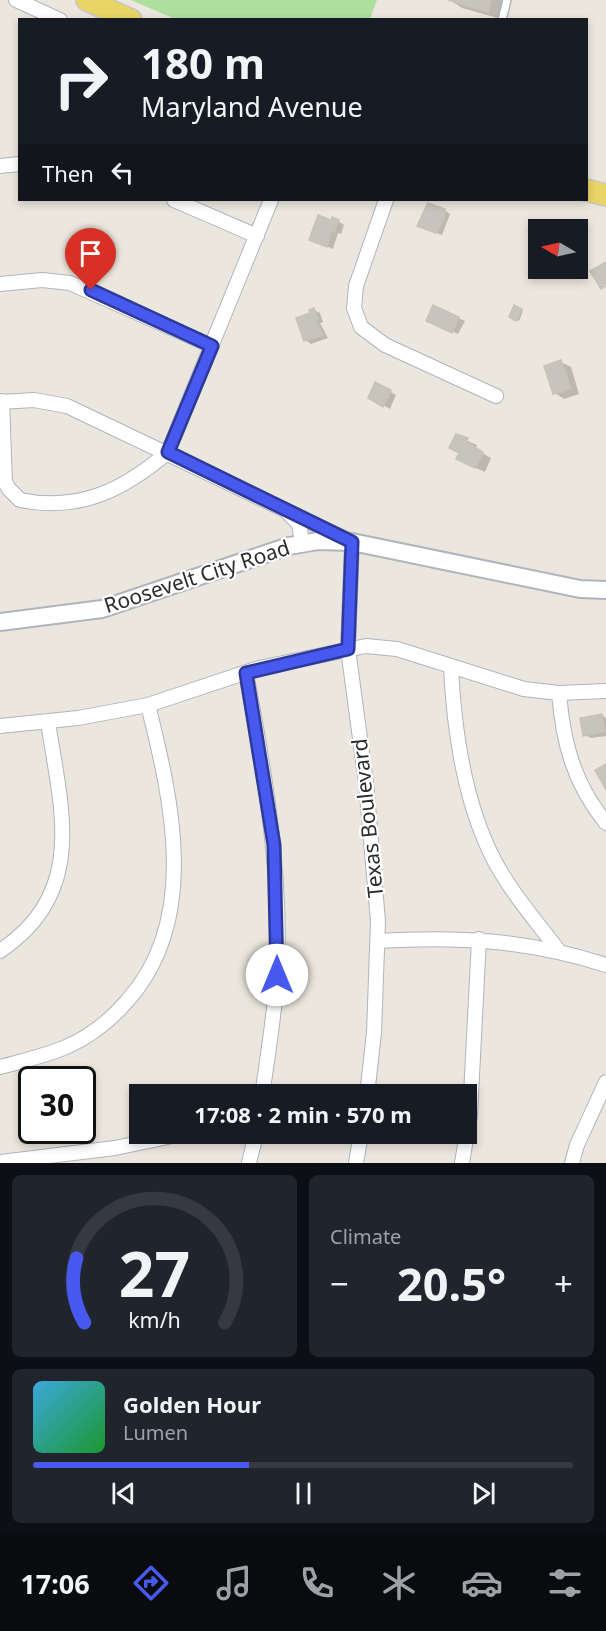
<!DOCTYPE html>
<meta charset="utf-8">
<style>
body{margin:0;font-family:"Noto Sans",sans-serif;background:#20242c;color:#f1f3f6;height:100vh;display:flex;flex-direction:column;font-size:22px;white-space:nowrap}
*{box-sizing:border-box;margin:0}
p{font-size:20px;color:#9ea1a6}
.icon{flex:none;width:33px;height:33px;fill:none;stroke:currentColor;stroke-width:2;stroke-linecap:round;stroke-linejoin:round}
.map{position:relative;height:1163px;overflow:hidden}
.side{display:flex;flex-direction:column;gap:12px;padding:12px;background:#0d0f14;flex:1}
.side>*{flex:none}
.hud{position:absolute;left:18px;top:18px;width:570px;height:183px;border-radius:0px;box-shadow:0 3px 9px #0003;background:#171b24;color:#f1f3f6;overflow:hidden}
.needle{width:39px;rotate:279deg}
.buttons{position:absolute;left:528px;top:219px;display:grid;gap:12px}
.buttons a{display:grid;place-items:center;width:60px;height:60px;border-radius:0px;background:#171b24;box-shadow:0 3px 9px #0003;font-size:30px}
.speed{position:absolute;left:18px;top:1066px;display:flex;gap:12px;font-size:30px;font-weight:700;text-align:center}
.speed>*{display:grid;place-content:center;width:78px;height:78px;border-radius:50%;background:#171b24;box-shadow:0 3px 9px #0003;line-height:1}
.speed .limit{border:3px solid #111;border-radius:9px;background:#fff;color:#111}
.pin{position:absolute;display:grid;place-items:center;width:51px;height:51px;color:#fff;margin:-62px -26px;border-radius:50% 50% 50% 0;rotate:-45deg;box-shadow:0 0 6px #0007}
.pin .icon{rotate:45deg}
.me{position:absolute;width:66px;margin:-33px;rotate:0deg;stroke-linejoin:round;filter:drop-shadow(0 0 4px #0008)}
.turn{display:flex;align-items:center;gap:21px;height:126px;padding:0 24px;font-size:27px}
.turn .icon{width:78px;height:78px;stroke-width:2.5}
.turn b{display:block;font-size:42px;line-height:51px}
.then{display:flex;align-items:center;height:57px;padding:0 24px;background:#0003;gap:12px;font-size:22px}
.big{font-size:45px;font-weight:700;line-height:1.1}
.side .tile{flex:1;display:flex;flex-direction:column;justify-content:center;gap:9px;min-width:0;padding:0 21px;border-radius:9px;background:#20242c}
.side .dial{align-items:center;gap:0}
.dial svg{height:156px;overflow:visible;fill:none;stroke:#363941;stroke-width:7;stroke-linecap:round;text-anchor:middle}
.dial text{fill:#f1f3f6;stroke:none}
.song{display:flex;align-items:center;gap:18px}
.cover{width:72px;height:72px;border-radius:9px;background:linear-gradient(135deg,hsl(200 70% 55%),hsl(130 70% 35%))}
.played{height:6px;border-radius:3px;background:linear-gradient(90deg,#4759ef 40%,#363941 40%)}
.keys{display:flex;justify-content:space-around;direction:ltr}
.heat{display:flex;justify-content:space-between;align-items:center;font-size:33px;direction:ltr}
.side .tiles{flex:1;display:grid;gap:12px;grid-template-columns:1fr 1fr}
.tile:last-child{grid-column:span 2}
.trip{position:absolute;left:129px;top:1084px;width:348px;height:60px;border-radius:0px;background:#171b24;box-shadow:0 3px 9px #0003;font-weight:700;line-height:60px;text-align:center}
.tabs{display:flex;height:96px;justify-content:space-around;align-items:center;background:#090b0e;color:#9ea1a6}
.tabs .icon{width:42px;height:42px}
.tabs .current{color:#4759ef}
.tabs b{font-size:27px;color:#f1f3f6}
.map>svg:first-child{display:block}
.green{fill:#aedf9d}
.shadow{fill:#0003}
.building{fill:#c7c4bd;stroke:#c7c3b7;stroke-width:1.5}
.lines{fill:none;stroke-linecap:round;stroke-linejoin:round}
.service-casing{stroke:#b1b3bd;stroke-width:10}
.minor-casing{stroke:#b1b3bd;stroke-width:16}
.tertiary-casing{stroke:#b1b3bd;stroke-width:20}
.primary-casing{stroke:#c8c8c8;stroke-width:24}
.service{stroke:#fff;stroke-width:7}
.minor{stroke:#fff;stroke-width:14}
.tertiary{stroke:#fff;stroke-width:16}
.primary{stroke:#e9d466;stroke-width:21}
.route-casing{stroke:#2e3a9b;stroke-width:15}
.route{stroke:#4759ef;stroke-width:10}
.labels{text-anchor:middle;stroke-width:4.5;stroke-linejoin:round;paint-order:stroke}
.street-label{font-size:21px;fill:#2b2b2b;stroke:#fff}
</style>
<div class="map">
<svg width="606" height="1163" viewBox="0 0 606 1163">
<rect width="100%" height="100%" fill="#ece7de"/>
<path class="green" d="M 131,0 L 377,0 L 370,19 L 175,19 Z"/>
<path class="shadow" d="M 450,0 L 506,0 L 501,19 L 462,8 Z
M 444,210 L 450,214 L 442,235 L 425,229 Z
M 338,221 L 344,225 L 341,234 L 338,233 L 333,249 L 316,242 L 332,222 Z
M 434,307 L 465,321 L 458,334 L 432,322 Z
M 515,307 L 523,311 L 519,321 L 511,317 Z
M 314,310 L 320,313 L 323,322 L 320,323 L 328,338 L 311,344 L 305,340 L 298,318 Z
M 561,362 L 571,367 L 579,394 L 564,399 L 555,393 Z
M 376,384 L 396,395 L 390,409 L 370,397 Z
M 456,436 L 477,445 L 475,449 L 491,458 L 485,472 L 467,464 L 461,453 Z
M 602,715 L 606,718 L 606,736 L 591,738 L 585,735 Z"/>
<path class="building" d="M 448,0 L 491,0 L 488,12 Z
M 428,203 L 445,209 L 444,219 L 436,233 L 417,226 Z
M 318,215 L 331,220 L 332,217 L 339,220 L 334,232 L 331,231 L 327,247 L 309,240 Z
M 606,262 L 606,286 L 601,289 L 590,271 Z
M 433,305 L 459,317 L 452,333 L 426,321 Z
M 514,305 L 522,309 L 516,321 L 509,317 Z
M 314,308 L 318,319 L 315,320 L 323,335 L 304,341 L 296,318 L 310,313 L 309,310 Z
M 561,360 L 571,389 L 553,394 L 544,366 Z
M 375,382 L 391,390 L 383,407 L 368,398 Z
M 456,434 L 468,438 L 466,442 L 483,452 L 475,468 L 456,459 L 459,453 L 449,448 Z
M 602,714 L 605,732 L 583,736 L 580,718 Z
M 606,764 L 606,790 L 595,770 Z"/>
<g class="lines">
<defs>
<path id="service" d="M 502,20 L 507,0"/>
<path id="minor" d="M 16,0 L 60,20
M 0,166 L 20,164
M 174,200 L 257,236
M 386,200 L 356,286 L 354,308 L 361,327 L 385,345 L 496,396
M 0,284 L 42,280 L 70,283 L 212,346
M 2,401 L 5,482 L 9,489 L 20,500 C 79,512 124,490 168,452 L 271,200
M 0,402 L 34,400 L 67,406 L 352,542 L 348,649 L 366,783 L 378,921 L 374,1033 L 367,1095
M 288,513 L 299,524 L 302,542
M 451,667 C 454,731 464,802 494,860 C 511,892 536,921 558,950
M 246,673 C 265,773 282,874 277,977 C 274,1017 268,1056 262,1095
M 559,693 C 563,743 574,784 606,823
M 0,726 L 78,718 L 148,705 L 259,668 L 366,646 L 397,649 L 524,689 L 559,693 L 606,691
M 378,941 C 459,936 528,940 606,965
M 0,951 C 88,892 61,809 48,722
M 0,1067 C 22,1061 45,1056 66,1047 C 89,1037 110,1021 127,1001 C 200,920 172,801 148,705
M 0,1162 L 115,1148 L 182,1134
M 249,1163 L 256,1134
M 356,1163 L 361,1134
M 462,1163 L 470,1115 L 479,939
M 572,1163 L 577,1145 L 606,1082"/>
<path id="tertiary" d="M 0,622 L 102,609 L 289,546 L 318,541 L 352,542 L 580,589 L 606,590"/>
<path id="primary" d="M 87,0 L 131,20
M 586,190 L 606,195"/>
</defs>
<use href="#service" class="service-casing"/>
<use href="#minor" class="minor-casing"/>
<use href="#tertiary" class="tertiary-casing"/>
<use href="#primary" class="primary-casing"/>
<use href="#service" class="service"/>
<use href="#minor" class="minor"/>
<use href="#tertiary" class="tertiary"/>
<use href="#primary" class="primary"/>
</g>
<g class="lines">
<defs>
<path id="route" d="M 91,290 L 212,346 L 168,452 L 352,542 L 348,649 L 246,673 L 274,845 L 277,975"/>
</defs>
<use href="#route" class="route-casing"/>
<use href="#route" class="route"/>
</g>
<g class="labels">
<g class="street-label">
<text transform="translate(197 577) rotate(-18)" y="7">Roosevelt City Road</text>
<text transform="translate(368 818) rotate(-96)" y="7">Texas Boulevard</text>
</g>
</g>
</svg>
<div class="buttons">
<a><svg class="needle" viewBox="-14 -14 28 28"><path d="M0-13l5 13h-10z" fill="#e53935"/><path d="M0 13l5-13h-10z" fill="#9ea1a6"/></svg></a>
</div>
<div class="speed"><div class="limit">30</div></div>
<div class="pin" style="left:91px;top:290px;background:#d93025"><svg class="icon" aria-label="arrive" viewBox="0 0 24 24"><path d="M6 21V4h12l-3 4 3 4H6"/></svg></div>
<svg class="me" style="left:277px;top:975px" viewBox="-20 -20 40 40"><circle r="19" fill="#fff"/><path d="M0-13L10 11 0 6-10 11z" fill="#4759ef"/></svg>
<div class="trip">17:08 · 2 min · 570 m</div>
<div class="hud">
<div class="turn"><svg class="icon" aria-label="right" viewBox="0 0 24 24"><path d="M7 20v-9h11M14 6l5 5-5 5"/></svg><div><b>180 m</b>Maryland Avenue</div></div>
<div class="then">Then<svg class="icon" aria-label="left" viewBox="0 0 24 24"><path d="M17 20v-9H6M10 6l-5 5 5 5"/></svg></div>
</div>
</div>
<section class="side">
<div class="tiles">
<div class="tile dial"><svg viewBox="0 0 100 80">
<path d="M14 69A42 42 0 1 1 86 69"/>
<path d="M14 69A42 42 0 0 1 10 36" stroke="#4759ef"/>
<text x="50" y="56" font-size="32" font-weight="700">27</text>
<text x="50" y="72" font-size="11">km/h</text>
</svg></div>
<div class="tile"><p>Climate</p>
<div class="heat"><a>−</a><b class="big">20.5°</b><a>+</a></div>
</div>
<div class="tile">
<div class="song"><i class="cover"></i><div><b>Golden Hour</b><p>Lumen</p></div></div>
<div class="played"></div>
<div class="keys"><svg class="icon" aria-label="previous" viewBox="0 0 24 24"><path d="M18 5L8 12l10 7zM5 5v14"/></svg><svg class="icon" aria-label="pause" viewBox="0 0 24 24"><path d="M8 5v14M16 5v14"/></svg><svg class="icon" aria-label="next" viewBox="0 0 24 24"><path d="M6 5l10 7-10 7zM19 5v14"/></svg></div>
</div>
</div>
</section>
<nav class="tabs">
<b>17:06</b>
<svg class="icon current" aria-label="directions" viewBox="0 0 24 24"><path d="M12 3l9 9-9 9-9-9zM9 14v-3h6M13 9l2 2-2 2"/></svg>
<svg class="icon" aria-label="music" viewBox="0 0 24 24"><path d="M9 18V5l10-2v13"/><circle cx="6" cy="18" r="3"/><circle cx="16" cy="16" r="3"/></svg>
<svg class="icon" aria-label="phone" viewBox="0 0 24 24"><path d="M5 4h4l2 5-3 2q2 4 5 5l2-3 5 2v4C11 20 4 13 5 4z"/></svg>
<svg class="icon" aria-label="climate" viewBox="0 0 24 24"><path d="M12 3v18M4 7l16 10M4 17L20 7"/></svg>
<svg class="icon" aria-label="car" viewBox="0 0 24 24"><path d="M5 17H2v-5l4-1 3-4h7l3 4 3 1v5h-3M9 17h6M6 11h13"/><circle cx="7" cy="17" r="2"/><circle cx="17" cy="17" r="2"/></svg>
<svg class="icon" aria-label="filters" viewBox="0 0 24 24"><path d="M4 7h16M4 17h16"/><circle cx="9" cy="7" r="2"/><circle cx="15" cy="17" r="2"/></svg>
</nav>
